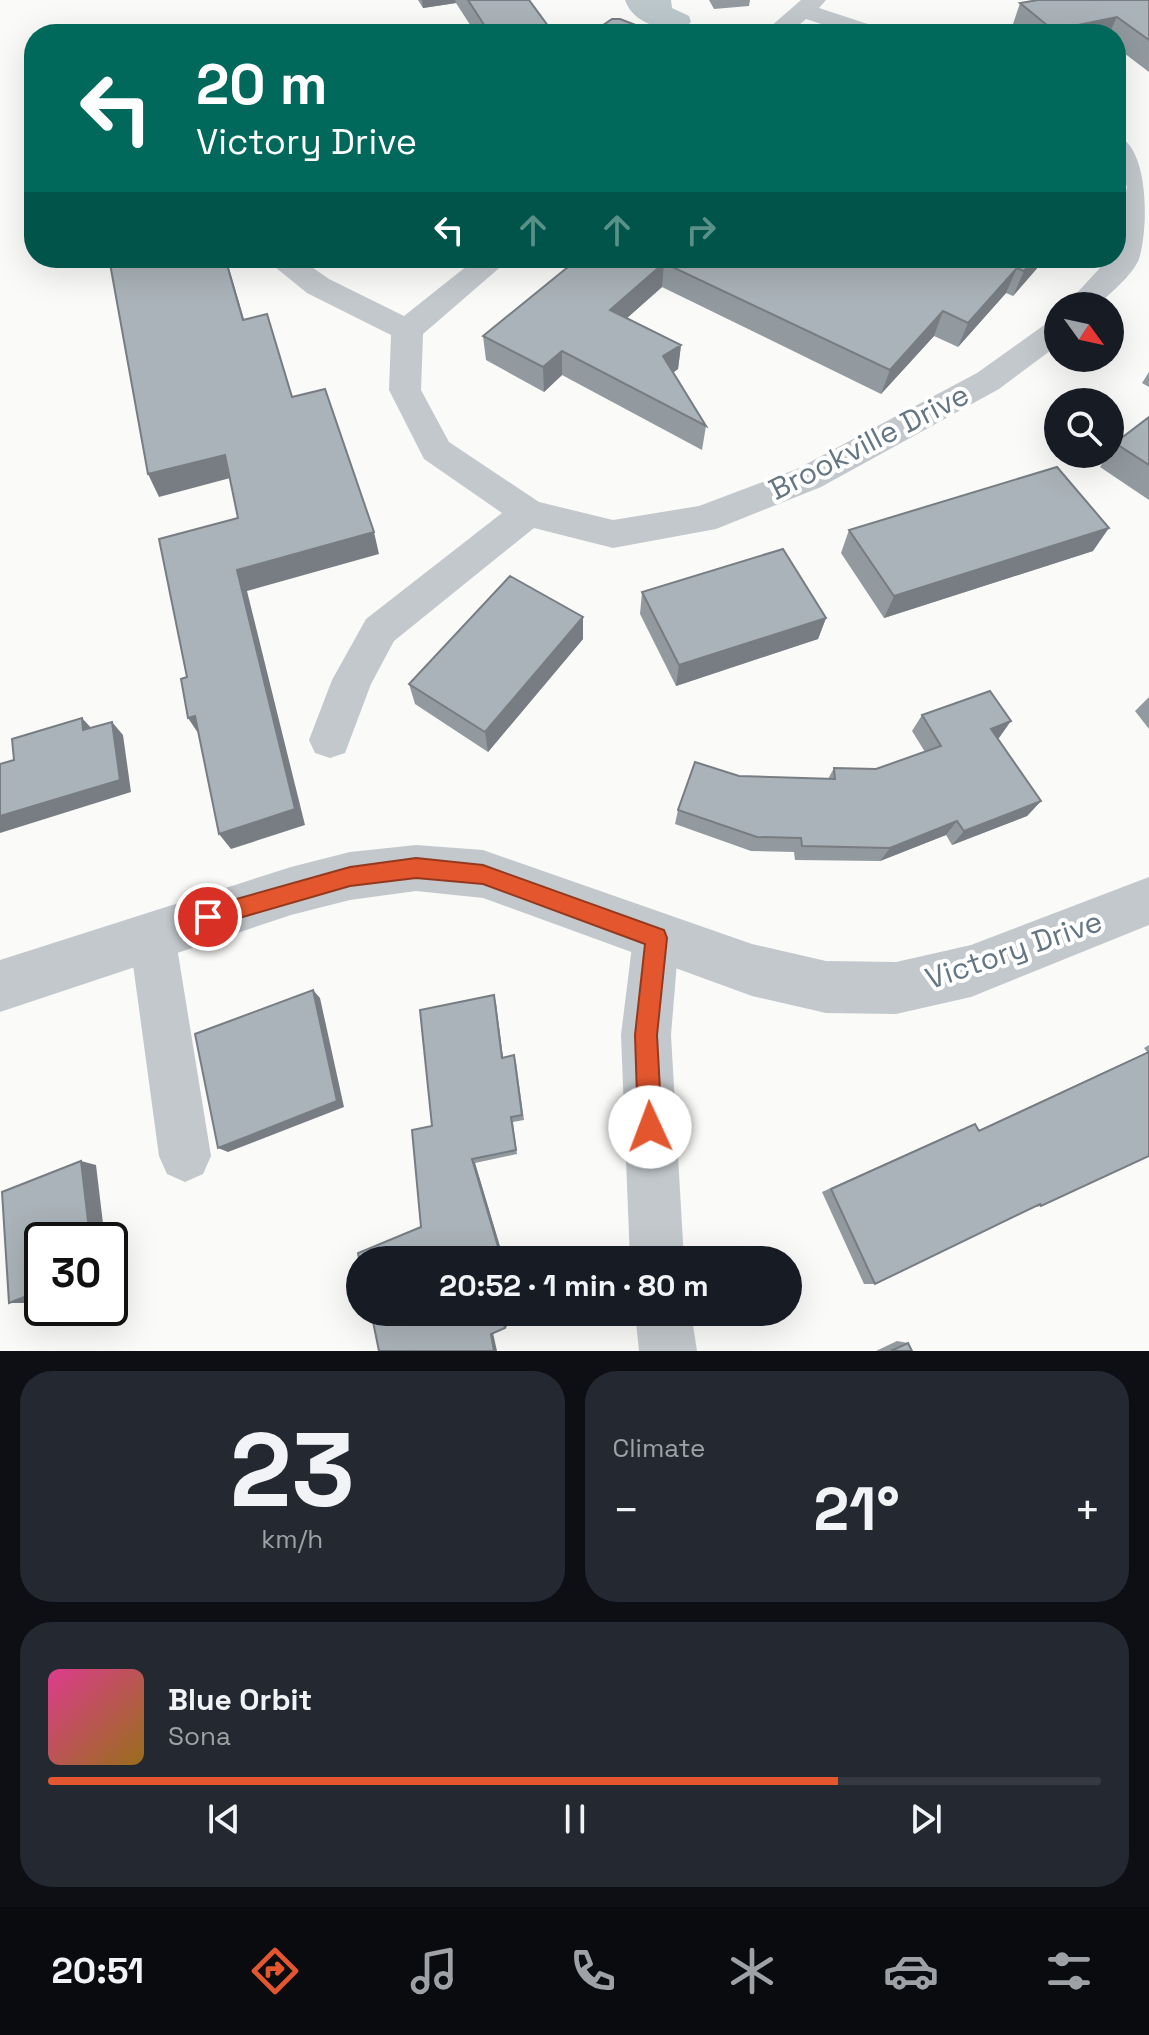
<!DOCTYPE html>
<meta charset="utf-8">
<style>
body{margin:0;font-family:"Space Grotesk",sans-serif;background:#242831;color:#f1f3f6;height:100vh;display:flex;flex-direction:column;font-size:30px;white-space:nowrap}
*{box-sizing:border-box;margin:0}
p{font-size:26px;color:#9ea1a6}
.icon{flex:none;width:44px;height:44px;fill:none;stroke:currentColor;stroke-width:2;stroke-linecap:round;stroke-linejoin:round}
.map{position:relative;height:1351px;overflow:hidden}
.side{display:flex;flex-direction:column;gap:20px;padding:20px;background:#0d0f14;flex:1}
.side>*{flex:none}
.guide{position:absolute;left:24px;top:24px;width:1102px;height:244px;border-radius:32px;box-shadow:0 8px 32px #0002;background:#00695c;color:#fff;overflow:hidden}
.needle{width:52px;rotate:123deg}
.tools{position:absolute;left:1044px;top:292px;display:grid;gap:16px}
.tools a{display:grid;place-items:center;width:80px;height:80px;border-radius:50%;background:#171b24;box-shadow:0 8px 32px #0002;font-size:40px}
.speed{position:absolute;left:24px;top:1222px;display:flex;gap:16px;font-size:40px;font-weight:700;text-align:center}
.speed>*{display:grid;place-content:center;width:104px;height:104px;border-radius:50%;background:#171b24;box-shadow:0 8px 32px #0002;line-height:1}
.speed .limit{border:4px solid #111;border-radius:12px;background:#fff;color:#111}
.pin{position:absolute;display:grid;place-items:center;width:68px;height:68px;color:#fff;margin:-34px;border:4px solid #fff;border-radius:50%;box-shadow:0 2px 8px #0007}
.me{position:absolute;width:88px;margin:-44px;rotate:358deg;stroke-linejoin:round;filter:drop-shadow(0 0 6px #0008)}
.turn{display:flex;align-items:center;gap:28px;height:168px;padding:0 40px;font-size:36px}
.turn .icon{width:104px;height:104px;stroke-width:2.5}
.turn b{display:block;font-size:56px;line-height:68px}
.lanes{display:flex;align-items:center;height:76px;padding:0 40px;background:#0003;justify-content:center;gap:40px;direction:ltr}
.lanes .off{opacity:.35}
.big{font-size:60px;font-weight:700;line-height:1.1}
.side .card{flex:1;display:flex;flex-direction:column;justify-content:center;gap:12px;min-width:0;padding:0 28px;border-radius:32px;background:#242831}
.side .dial{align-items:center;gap:0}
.dial b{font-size:104px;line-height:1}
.song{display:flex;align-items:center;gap:24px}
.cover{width:96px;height:96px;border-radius:12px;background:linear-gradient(135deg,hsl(330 70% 55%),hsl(40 70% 35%))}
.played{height:8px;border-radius:4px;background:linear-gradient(90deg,#e4572e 75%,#363941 75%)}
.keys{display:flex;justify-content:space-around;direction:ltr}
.heat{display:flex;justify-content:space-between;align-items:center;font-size:44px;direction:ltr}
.side .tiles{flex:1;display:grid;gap:20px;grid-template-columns:1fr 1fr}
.card:last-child{grid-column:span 2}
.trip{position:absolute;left:346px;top:1246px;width:456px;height:80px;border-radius:40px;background:#171b24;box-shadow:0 8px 32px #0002;font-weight:700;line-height:80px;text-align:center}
.tabs{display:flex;height:128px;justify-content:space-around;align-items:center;background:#090b0e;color:#9ea1a6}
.tabs .icon{width:56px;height:56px}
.tabs .on{color:#e4572e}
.tabs b{font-size:36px;color:#f1f3f6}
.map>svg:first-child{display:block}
.water{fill:#bbc7cb}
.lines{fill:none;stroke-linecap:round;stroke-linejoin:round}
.minor{fill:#c3c8cc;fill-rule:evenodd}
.tertiary{fill:#c3c8cc;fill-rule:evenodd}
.wall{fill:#929a9f}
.shaded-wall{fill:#777d82}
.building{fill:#aab3b9;stroke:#777d82;stroke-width:2}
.route{fill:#e4572e;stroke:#94391e;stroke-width:2}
.labels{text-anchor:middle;stroke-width:8;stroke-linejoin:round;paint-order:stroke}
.street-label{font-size:30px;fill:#657683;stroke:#fff}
</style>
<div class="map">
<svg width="1149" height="1351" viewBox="0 0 1149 1351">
<rect width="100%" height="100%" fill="#fafaf8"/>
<path class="water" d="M 625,0 L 671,0 L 672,8 L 689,16 L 691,22 L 683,29 C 662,32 632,22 625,0 Z"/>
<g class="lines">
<path class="minor" d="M 801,0 L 826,0 L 819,8 L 883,29 L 887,34 L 852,34 L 806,19 L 788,34 L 762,34 Z
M 1116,135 C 1149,146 1149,226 1139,259 C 1132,276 1110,293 1097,306 L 1065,306 L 1109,258 L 1116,258 L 1116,233 L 1127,187 L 1116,164 Z
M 264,258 L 299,258 L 329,279 L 404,316 L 477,258 L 511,258 L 423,334 L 421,390 L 449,442 L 539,502 L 613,520 L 699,506 L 797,469 L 977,373 L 1047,323 L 1058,320 L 1058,345 L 999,389 L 821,487 L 716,529 L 613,548 L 534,528 L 394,641 L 371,684 L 345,753 L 330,758 L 315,753 L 309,740 L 332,680 L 366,619 L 502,513 L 424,459 L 389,390 L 391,335 L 307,293 Z
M 152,912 L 168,919 L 175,935 L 211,1156 L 203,1174 L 185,1182 L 167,1174 L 159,1156 L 129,935 L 136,919 Z
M 656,915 L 673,922 L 679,938 L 671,1035 L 684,1260 L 630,1260 L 621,1035 L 633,938 L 639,922 Z
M 635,1312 L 691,1312 L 697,1351 L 639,1351 Z"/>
<path class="tertiary" d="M 416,845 L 483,850 L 752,944 L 826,961 L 896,962 L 971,945 L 1149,877 L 1149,925 L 971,997 L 896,1014 L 826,1013 L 752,996 L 483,898 L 416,891 L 350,900 L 291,915 L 0,1012 L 0,960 L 291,867 L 350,852 Z"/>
</g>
<path class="wall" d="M 418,0 L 529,0 L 554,34 L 476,34 L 456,3 L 423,8 Z
M 709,0 L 750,0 L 749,6 L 714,9 Z
M 1149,0 L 1149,72 L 1116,47 L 1116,34 L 1021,34 L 1012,27 L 1020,3 Z
M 579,258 L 1046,258 L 1013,296 L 1006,293 L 958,347 L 934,336 L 881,394 L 662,287 L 627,318 L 681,345 L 678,369 L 673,373 L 706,426 L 702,450 L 562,375 L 544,392 L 486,360 L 483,336 Z
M 1149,372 L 1149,387 L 1142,383 Z
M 1149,417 L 1149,500 L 1100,467 L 1108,454 L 1110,454 L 1110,451 L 1115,443 Z
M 849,530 L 1093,551 L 884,618 L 841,553 Z
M 642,592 L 826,618 L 818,639 L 676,686 L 640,614 Z
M 583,639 L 488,752 L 415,704 L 409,684 Z
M 1149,697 L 1149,729 L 1135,711 Z
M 922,715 L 999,738 L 998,738 L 1041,801 L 1027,816 L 952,845 L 946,835 L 880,861 L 795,860 L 794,852 L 751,851 L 675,824 L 678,810 L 739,776 L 828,779 L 834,768 L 876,769 L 925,752 L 912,731 Z
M 494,995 L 503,1058 L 514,1055 L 516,1062 L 524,1120 L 513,1122 L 517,1154 L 475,1163 L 504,1260 L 360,1260 L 421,1227 L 432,1126 Z
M 1149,1045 L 1149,1156 L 1041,1206 L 1030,1208 L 875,1284 L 864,1284 L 822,1192 L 962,1129 L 979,1130 L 1147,1052 L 1144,1048 Z
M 897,1341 L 908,1343 L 912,1351 L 876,1351 Z"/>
<path class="shaded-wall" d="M 422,0 L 455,0 L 456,3 L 423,8 Z
M 1117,17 L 1109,34 L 1052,34 L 1053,30 Z
M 225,258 L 226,258 L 251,343 L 243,320 Z
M 1036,258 L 1046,258 L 1013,296 L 1024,271 Z
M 664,263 L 662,287 L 609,334 L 610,310 Z
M 1017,268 L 1006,293 L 958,347 L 968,323 Z
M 943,311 L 934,336 L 881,394 L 890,370 Z
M 681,345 L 678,369 L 660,381 L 663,356 Z
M 562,351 L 562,375 L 544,392 L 543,367 Z
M 225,455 L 234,477 L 159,497 L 148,474 Z
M 1109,528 L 1093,551 L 884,618 L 894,596 Z
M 374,532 L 379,554 L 247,591 L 305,825 L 231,849 L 219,834 L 237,570 Z
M 583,617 L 583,639 L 488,752 L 485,732 Z
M 826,618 L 818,639 L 676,686 L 679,665 Z
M 195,716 L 200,736 L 188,718 Z
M 82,718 L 94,731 L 83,730 Z
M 1011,721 L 999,738 L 979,745 L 991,729 Z
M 112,722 L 123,735 L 131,792 L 0,833 L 0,816 Z
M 1041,801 L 1027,816 L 952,845 L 964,831 Z
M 957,821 L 946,835 L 880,861 L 890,848 Z
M 313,990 L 320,998 L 344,1107 L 228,1152 L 218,1148 Z
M 494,995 L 496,1003 L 504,1065 L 502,1058 Z
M 472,1159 L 475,1163 L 504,1260 L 502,1260 Z
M 81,1161 L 96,1165 L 105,1240 L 86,1240 Z
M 42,1290 L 42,1297 L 27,1303 L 9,1303 Z
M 501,1312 L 503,1312 L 507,1327 L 505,1328 Z
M 493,1333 L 497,1351 L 494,1351 L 491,1334 Z"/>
<path class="building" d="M 468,0 L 529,0 L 554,34 L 490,34 Z
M 1038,0 L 1149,0 L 1149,40 L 1117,17 L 1053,30 L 1020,3 Z
M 612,19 L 620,19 L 659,34 L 590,34 Z
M 109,258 L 225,258 L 243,320 L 267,314 L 292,397 L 325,389 L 374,532 L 237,570 L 295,809 L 219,834 L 195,716 L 188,718 L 181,679 L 187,677 L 159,539 L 238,518 L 225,455 L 148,474 Z
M 579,258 L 1036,258 L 1024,271 L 1017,268 L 968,323 L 943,311 L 890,370 L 664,263 L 610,310 L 681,345 L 663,356 L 706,426 L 562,351 L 543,367 L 483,336 Z
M 1149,417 L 1149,465 L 1115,443 Z
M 1057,467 L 1109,528 L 894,596 L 849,530 Z
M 783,549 L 826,618 L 679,665 L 642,592 Z
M 510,576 L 583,617 L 485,732 L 409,684 Z
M 990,691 L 1011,721 L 991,729 L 1041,801 L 964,831 L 957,821 L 890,848 L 802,846 L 801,838 L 757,837 L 678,810 L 695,762 L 739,776 L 835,779 L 834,768 L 876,769 L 941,746 L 922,715 Z
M 82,718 L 83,730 L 112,722 L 120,780 L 0,816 L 0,764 L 14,760 L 12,739 Z
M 313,990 L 337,1101 L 218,1148 L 195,1034 Z
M 494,995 L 502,1058 L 514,1055 L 522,1115 L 511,1117 L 516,1150 L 472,1159 L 502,1260 L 360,1260 L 360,1263 L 358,1253 L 421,1227 L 412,1130 L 432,1126 L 420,1010 Z
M 1149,1052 L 1149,1156 L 1041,1206 L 1040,1204 L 875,1284 L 831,1189 L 975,1124 L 979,1131 Z
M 81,1161 L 90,1238 L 86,1240 L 42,1240 L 42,1290 L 9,1303 L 2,1192 Z
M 371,1312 L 501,1312 L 505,1328 L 491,1334 L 494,1351 L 379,1351 Z
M 908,1343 L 912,1351 L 891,1351 Z"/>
<path class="route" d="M 416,858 L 483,865 L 664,930 L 667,938 L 657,1035 L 662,1127 L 658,1135 L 650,1139 L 642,1135 L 638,1127 L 635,1035 L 645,944 L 483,884 L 416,878 L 350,886 L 208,927 L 200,924 L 197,917 L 200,910 L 208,907 L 350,867 Z"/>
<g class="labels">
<g class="street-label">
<text transform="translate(869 442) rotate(-27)" y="10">Brookville Drive</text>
<text transform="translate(1014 950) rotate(-19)" y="10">Victory Drive</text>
</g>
</g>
</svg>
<div class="tools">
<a><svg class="needle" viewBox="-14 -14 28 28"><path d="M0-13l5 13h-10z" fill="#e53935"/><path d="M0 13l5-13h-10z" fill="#9ea1a6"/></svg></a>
<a><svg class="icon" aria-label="search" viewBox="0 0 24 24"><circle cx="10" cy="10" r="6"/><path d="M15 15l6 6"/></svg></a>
</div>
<div class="speed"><div class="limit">30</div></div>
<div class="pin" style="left:208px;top:917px;background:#d93025"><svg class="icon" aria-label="arrive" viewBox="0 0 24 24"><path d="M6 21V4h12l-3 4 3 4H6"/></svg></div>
<svg class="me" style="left:650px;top:1127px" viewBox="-20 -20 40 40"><circle r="19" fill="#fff"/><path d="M0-13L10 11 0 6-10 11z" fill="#e4572e"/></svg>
<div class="trip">20:52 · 1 min · 80 m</div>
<div class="guide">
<div class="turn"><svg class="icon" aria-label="left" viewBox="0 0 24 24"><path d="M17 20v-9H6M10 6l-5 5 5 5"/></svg><div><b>20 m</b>Victory Drive</div></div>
<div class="lanes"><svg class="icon" aria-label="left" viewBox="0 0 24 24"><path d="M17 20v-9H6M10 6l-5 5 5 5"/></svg><svg class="icon off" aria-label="ahead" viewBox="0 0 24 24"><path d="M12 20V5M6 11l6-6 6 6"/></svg><svg class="icon off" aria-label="ahead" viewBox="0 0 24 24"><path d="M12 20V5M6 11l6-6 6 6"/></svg><svg class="icon off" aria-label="right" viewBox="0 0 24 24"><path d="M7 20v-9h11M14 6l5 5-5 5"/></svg></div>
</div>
</div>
<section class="side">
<div class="tiles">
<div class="card dial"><b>23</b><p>km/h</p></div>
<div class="card"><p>Climate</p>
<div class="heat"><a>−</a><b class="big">21°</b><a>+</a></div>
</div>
<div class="card">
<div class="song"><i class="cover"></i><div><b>Blue Orbit</b><p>Sona</p></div></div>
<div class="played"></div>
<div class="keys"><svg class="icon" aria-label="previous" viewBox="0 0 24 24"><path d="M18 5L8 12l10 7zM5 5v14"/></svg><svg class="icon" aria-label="pause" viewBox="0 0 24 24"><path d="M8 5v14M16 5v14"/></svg><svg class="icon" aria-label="next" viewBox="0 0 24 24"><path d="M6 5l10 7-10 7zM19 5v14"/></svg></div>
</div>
</div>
</section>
<nav class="tabs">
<b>20:51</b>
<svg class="icon on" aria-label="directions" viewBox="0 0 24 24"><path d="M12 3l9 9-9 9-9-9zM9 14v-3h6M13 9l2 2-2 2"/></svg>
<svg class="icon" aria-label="music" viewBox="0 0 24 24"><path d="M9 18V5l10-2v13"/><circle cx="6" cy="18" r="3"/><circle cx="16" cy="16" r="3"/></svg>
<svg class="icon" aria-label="phone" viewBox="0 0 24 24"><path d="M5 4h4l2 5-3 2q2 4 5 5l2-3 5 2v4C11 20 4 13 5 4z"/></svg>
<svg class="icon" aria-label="climate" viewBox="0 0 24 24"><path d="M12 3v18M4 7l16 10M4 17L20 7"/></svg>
<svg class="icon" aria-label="car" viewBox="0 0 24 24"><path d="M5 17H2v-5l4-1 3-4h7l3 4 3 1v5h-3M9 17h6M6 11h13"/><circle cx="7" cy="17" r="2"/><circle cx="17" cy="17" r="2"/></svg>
<svg class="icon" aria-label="filters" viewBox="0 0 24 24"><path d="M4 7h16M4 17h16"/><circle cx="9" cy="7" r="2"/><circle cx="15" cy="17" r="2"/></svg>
</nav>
